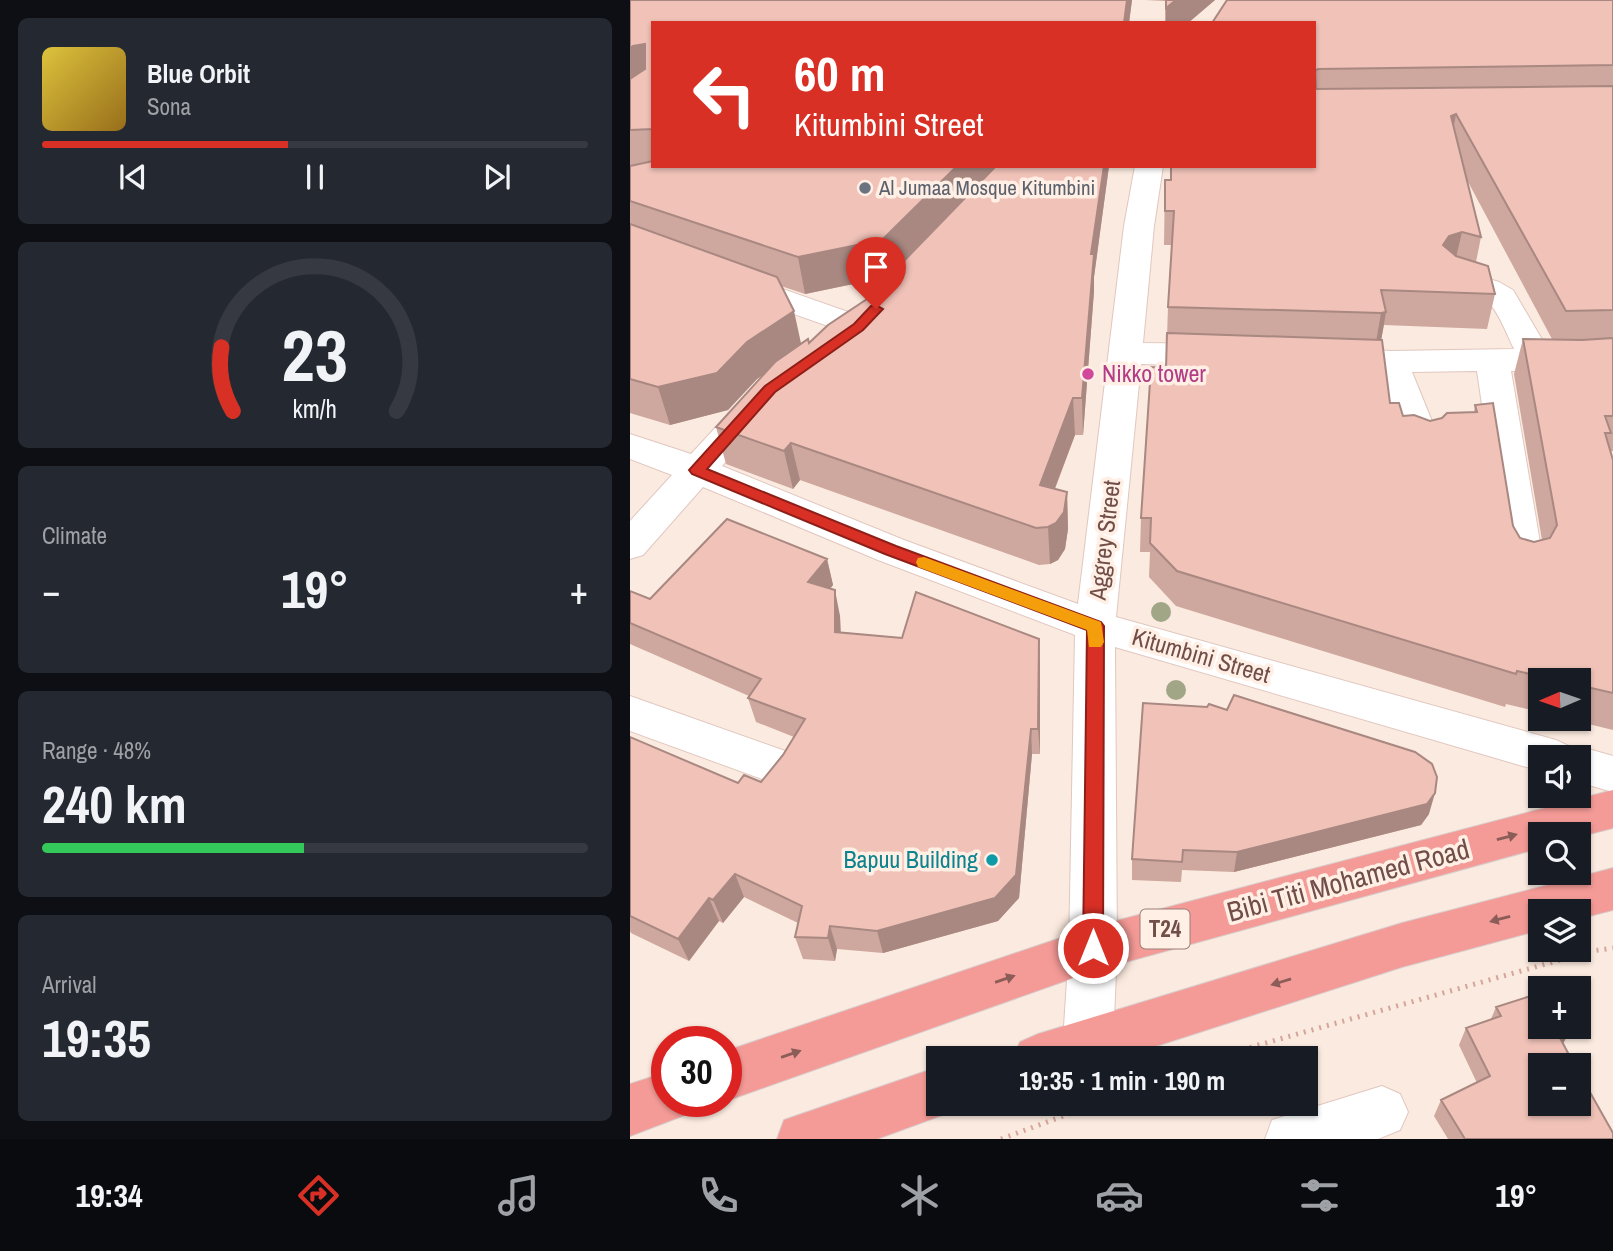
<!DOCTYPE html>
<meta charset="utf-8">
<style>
body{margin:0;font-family:"Archivo Narrow",sans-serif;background:#242831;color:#f1f3f6;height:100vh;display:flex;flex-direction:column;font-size:26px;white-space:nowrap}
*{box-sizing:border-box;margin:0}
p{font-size:23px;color:#9ea1a6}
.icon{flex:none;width:38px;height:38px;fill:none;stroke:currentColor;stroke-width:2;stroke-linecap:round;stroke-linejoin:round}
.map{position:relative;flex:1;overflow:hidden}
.details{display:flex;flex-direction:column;gap:18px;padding:18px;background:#0d0f14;width:630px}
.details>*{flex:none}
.top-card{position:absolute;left:21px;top:21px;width:665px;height:147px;border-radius:0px;box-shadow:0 2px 5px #0004;background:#d93025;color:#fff;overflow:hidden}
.needle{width:46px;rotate:268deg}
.tools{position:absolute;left:898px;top:668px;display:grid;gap:14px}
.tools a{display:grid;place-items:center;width:63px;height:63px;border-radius:0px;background:#171b24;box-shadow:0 2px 5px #0004;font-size:35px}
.speed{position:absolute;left:21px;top:1026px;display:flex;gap:14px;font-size:35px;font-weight:700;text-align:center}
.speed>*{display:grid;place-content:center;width:91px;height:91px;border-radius:50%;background:#171b24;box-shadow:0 2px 5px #0004;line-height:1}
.speed .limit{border:10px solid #d22;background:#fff;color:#111}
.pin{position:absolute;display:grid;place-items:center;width:60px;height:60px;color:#fff;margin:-72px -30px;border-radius:50% 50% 50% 0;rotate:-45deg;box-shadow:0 0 7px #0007}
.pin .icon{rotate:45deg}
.me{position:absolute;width:77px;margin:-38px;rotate:0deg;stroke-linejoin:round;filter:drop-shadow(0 0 5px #0008)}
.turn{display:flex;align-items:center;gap:24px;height:147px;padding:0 28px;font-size:32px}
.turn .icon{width:91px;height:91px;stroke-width:2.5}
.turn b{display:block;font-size:49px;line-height:60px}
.big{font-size:52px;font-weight:700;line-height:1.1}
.details .tile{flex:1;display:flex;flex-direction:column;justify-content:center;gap:10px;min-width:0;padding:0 24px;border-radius:10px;background:#242831}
.details .dial{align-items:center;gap:0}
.dial svg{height:182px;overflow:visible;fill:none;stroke:#363941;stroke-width:7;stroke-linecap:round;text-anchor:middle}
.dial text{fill:#f1f3f6;stroke:none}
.song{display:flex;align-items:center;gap:21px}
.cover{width:84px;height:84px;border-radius:10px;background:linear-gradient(135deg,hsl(50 70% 55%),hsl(40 70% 35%))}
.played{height:7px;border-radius:4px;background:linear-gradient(90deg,#d93025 45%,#363941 45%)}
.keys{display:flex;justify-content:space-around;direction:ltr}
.heat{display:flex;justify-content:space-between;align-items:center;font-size:38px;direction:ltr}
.charge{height:10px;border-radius:5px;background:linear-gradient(90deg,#34c759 48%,#363941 0)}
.trip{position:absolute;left:296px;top:1046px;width:392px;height:70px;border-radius:0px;background:#171b24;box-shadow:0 2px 5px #0004;font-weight:700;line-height:70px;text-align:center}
.tabs{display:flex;height:112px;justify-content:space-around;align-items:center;background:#090b0e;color:#9ea1a6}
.tabs .icon{width:49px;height:49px}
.tabs .selected{color:#d93025}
.tabs b{font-size:32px;color:#f1f3f6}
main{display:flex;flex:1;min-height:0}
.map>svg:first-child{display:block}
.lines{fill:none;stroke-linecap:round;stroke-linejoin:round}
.minor-casing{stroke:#e1c7bf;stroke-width:2}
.highway-casing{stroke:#d7cdcc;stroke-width:2}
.path{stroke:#d4a59b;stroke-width:5;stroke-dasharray:2 6;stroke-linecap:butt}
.minor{fill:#fff;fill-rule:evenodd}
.highway{fill:#f59b97;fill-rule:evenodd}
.tree{fill:#a1a786}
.wall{fill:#cea79e;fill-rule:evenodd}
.shaded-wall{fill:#a88881}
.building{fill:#f0c2b8;stroke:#a88881;stroke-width:2}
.oneway{fill:#8b5d58}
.route{fill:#d93025;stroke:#8d1f18;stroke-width:2}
.slow{fill:#f59e0b}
.worship-dot{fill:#6b7280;stroke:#ffefe5;stroke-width:2.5}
.hotel-dot{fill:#d1479c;stroke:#ffefe5;stroke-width:2.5}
.culture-dot{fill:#0f9aa8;stroke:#ffefe5;stroke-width:2.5}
.labels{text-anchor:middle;stroke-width:7;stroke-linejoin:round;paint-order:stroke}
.far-worship-label{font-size:21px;fill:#5b616d;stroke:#ffefe5;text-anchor:start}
.shield{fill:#ffefe5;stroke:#9c7e77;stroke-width:2}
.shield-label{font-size:23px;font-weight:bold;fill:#714e48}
.hotel-label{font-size:24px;fill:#b23c85;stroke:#ffefe5;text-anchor:start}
.street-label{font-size:24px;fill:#714e48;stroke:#ffefe5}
.culture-label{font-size:24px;fill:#0d838f;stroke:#ffefe5;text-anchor:end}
.near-street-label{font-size:28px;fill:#714e48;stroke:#ffefe5}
</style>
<main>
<section class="details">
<div class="tile">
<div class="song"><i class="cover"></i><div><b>Blue Orbit</b><p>Sona</p></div></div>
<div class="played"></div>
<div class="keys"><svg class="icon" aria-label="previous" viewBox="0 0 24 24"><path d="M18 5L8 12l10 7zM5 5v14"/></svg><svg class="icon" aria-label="pause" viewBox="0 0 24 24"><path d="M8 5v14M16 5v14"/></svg><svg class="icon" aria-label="next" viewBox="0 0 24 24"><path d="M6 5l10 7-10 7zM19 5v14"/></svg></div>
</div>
<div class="tile dial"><svg viewBox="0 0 100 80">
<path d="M14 69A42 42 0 1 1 86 69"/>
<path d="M14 69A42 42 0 0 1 9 41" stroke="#d93025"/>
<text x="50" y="56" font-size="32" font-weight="700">23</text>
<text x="50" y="72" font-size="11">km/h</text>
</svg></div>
<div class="tile"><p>Climate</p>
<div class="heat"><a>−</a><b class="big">19°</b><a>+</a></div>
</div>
<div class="tile"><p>Range · 48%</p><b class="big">240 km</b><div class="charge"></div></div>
<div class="tile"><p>Arrival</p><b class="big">19:35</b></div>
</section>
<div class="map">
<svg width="983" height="1139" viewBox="0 0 983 1139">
<rect width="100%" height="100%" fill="#fbeadf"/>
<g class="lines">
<defs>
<path id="minor" d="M 505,166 L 533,166 L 524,226 L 513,343 L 589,344 L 601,347 L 606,355 L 601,363 L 589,366 L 511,364 L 486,617 L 926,740 L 943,748 L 948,746 L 983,756 L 983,792 L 948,782 L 948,758 L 910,758 L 910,771 L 485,647 L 487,949 L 483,1042 L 476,1059 L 440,1059 L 433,1042 L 439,949 L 445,635 L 248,560 L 73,487 L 13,555 L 0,559 L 0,521 L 42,475 L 0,459 L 0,434 L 61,454 L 113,398 L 125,395 L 137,398 L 142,406 L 137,414 L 92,466 L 274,540 L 448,604 L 494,226 Z
M 825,269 L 869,282 L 883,290 L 917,348 L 983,347 L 983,369 L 881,371 L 913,560 L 908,570 L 894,574 L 880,570 L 875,560 L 847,371 L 782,372 L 810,441 L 804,450 L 792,453 L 780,450 L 774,441 L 748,372 L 690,366 L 685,358 L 690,350 L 702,347 L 761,351 L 884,349 C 877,335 870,315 860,304 C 846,289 820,295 809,279 L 814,272 Z
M 110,274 L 241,320 L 245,327 L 241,334 L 229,337 L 99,291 L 94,284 L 99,277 Z
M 0,696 L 158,752 L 165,765 L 158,778 L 143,783 L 0,731 Z
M 752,1086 L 770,1094 L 778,1112 L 770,1130 L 748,1139 L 635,1139 L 642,1120 Z"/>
<path id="highway" d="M 983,790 L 983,828 L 948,837 L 948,835 L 910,835 L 910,848 L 463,971 L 96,1101 L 95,1101 L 96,1051 L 463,927 Z
M 983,868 L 983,910 L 948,919 L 948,912 L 910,912 L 910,930 L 772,967 L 486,1059 L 383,1059 L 390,1042 L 408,1034 L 772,923 Z
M 308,1067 L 308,1104 L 329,1104 L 326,1110 L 247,1139 L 147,1139 L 154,1120 Z
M 37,1072 L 37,1101 L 61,1101 L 55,1115 L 0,1136 L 0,1084 Z"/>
</defs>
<use href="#minor" class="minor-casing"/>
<use href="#highway" class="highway-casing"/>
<path class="path" d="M 590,1059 L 625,1046 L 962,951 L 983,948
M 371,1139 L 466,1104"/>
<use href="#minor" class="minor"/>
<use href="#highway" class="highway"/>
</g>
<g class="tree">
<circle cx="531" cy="612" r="10"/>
<circle cx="546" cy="690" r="10"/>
</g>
<path class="wall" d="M 0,0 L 502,0 L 499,23 L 23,23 L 23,166 L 366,166 L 257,277 L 175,294 L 151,286 L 171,344 L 179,343 L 237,299 L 366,166 L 479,166 L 464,277 L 464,291 L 453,435 L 445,435 L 425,489 L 437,492 L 438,529 L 435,549 L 428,560 L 420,564 L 409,565 L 170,480 L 163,489 L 96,464 L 86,427 L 134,374 L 127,379 L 98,410 L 40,425 L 0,413 Z
M 515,0 L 585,0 L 558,23 L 535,23 L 535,1 Z
M 597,0 L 983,0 L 983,451 L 980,451 L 983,460 L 983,730 L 938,719 L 948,719 L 948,681 L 910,681 L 910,712 L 876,704 L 875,707 L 546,606 L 519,577 L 520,552 L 510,552 L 511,518 L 536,367 L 538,307 L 542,245 L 534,245 L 535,180 L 541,180 ZM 836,178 L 922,339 L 893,339 L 884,374 L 912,540 L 904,542 L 890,538 L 883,526 L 845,405 L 844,412 L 800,421 L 773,416 L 760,403 L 751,340 L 754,325 L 857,329 L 865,294 L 846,262 L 851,237 Z
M 197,559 L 203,585 L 200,589 L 210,616 L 211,632 L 272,638 L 409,639 L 410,664 L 410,754 L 402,754 L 389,898 L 368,921 L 253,953 L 207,949 L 205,961 L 173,959 L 165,937 L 168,923 L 114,897 L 93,923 L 89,921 L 59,961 L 1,933 L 0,931 L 0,737 L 108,783 L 131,782 L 153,755 L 164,737 L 126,722 L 118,698 L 119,696 L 0,644 L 0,591 L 20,599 Z
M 577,707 L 799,814 L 791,825 L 604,872 L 552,870 L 551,882 L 502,880 L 502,859 Z
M 866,1007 L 938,1034 L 933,1044 L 983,1139 L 818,1139 L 804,1116 L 811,1100 L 847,1083 L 829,1045 L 836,1028 L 861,1019 Z"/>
<path class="shaded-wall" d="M 497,0 L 502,0 L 499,23 L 494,23 Z
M 546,0 L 585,0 L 558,23 L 536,23 L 536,8 Z
M 15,44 L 23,72 L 0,91 L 0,48 L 3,46 Z
M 826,114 L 820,148 L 821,116 Z
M 327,166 L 366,166 L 257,277 L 175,294 L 168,257 Z
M 474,166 L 479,166 L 464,277 L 464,291 L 453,435 L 452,398 L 461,254 Z
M 832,232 L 824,266 L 813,245 L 819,236 Z
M 164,311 L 172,348 L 127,379 L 98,410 L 40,425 L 28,387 Z
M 756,312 L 750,347 L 745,348 L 751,313 Z
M 443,398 L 445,435 L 412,522 L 410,485 Z
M 161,443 L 170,480 L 163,489 L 154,451 Z
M 437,492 L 438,529 L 435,549 L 428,560 L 420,564 L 418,527 Z
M 197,559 L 203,585 L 184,608 L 178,582 Z
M 205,590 L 210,616 L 211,657 L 205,632 Z
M 409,639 L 410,664 L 410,754 L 408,729 Z
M 401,729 L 402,754 L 389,898 L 368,921 L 253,953 L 247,931 Z
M 805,793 L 799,814 L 791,825 L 604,872 L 607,852 Z
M 105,874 L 114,897 L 93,923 L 83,900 Z
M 79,898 L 89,921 L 59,961 L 48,939 Z
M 200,926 L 207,949 L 205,961 L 198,938 Z
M 938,1034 L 929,1051 L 930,1038 Z"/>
<path class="building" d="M 0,0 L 497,0 L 494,23 L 23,23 L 23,129 L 0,130 L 0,79 L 15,69 L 15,44 L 3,46 L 0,48 Z
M 536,0 L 546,0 L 536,8 Z
M 597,0 L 983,0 L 983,65 L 688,69 L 685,71 L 686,89 L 983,86 L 983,310 L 936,311 L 826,114 L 821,116 L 851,237 L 832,232 L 819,236 L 813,245 L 826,256 L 858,266 L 865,294 L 751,290 L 756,312 L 751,313 L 538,307 L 544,211 L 535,211 L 535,180 L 541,180 L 541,166 L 684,166 L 684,23 L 582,23 Z
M 23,161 L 23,166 L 327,166 L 252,240 L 168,257 L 0,201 L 0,166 Z
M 366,166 L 474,166 L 461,254 L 464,254 L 452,398 L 443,398 L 410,485 L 437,492 L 434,512 L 426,523 L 418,527 L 406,528 L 161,443 L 154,451 L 86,427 L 145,362 L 178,339 L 179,343 L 198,325 L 237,299 Z
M 0,224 L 147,277 L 164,311 L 117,342 L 87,373 L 28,387 L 0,379 Z
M 537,333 L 752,340 L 760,403 L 769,403 L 773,416 L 784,415 L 800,421 L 812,418 L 817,413 L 847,412 L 845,405 L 863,403 L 883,526 L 890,538 L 904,542 L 920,538 L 927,525 L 893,339 L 952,340 L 983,338 L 983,416 L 975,416 L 981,433 L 975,433 L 983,460 L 983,693 L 948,685 L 948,681 L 930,681 L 887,671 L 886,674 L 547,571 L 520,543 L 521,518 L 511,518 L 521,367 L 536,368 Z
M 97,519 L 197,559 L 178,582 L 205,590 L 205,632 L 272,638 L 286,592 L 409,639 L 408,729 L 401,729 L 386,875 L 365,898 L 247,931 L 200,926 L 198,938 L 165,937 L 172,906 L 105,874 L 83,900 L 79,898 L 48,939 L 0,916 L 0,737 L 108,783 L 114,775 L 131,782 L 153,755 L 175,719 L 118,698 L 131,679 L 0,623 L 0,591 L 20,599 Z
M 604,695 L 785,752 L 802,764 L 807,777 L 805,793 L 797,804 L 607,852 L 553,850 L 552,862 L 502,859 L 513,703 L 577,707 L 579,704 L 597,710 Z
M 910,993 L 910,1027 L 935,1027 L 938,1034 L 930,1038 L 945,1066 L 910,1066 L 910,1104 L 948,1104 L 948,1071 L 983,1133 L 983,1139 L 835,1139 L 811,1100 L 860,1076 L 836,1028 L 871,1016 L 866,1007 Z"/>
<defs><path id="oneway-solid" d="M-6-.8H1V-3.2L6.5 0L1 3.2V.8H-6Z" transform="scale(1.75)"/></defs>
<g class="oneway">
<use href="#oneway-solid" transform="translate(877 837) rotate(-15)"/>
<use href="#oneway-solid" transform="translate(870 919) rotate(165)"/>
<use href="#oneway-solid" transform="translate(375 979) rotate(-19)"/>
<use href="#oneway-solid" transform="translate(651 982) rotate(163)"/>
<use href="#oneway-solid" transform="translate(161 1054) rotate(-19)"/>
</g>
<path class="route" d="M 246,305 L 253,309 L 233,330 L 145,392 L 77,469 L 266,546 L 471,622 L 474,626 L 473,948 L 470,955 L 463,958 L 456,955 L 453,948 L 457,630 L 255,554 L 62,474 L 59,470 L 135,386 L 224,324 L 241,306 Z"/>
<path class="slow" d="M 294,557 L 471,622 L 474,642 L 471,647 L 459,647 L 457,630 L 288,567 L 286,562 L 288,558 Z"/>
<circle class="worship-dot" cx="235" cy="188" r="7"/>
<circle class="hotel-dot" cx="458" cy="374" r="7"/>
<circle class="culture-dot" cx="362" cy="860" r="7"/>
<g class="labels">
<g class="far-worship-label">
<text x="249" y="195">Al Jumaa Mosque Kitumbini</text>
</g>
<rect class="shield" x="510.5" y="909.5" width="49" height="39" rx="5"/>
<g class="shield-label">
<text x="535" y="937">T24</text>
</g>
<g class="hotel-label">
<text x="472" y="382">Nikko tower</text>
</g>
<g class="street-label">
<text transform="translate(475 540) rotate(-83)" y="8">Aggrey Street</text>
<text transform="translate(571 656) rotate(16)" y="8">Kitumbini Street</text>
</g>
<g class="culture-label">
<text x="348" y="868">Bapuu Building</text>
</g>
<g class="near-street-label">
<text transform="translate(718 880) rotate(-15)" y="10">Bibi Titi Mohamed Road</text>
</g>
</g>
</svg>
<div class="tools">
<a><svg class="needle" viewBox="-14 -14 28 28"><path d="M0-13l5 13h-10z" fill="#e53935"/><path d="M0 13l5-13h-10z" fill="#9ea1a6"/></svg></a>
<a><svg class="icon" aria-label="sound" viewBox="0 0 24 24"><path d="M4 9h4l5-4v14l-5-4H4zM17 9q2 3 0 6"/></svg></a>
<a><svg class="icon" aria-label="search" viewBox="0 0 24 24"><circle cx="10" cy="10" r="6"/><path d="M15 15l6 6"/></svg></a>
<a><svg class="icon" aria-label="layers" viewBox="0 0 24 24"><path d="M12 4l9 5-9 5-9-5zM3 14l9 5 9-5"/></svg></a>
<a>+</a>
<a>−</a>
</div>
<div class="speed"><div class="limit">30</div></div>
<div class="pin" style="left:246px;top:309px;background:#d93025"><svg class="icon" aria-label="arrive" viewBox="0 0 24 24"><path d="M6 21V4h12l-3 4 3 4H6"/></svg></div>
<svg class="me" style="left:463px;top:948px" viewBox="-20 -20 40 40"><circle r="17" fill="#d93025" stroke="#fff" stroke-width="3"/><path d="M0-11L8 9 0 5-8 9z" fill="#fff"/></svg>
<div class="trip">19:35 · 1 min · 190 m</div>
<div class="top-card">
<div class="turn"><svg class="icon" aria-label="left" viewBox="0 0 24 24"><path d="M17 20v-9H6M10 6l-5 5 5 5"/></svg><div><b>60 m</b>Kitumbini Street</div></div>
</div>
</div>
</main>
<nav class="tabs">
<b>19:34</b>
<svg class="icon selected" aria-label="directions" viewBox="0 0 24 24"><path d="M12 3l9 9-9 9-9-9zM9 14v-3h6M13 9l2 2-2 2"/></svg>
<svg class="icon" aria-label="music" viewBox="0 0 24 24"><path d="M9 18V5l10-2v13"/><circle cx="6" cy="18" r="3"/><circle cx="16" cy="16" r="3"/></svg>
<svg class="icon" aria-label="phone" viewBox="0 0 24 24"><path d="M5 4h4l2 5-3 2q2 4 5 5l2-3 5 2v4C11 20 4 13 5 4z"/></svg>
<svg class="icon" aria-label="climate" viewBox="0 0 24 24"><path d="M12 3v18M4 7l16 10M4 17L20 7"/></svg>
<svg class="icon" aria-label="car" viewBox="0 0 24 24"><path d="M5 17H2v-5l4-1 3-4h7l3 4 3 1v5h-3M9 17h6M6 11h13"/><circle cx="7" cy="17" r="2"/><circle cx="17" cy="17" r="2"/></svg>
<svg class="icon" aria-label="filters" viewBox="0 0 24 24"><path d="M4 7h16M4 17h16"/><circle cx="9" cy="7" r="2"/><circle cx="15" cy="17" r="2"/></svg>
<b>19°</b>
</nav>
